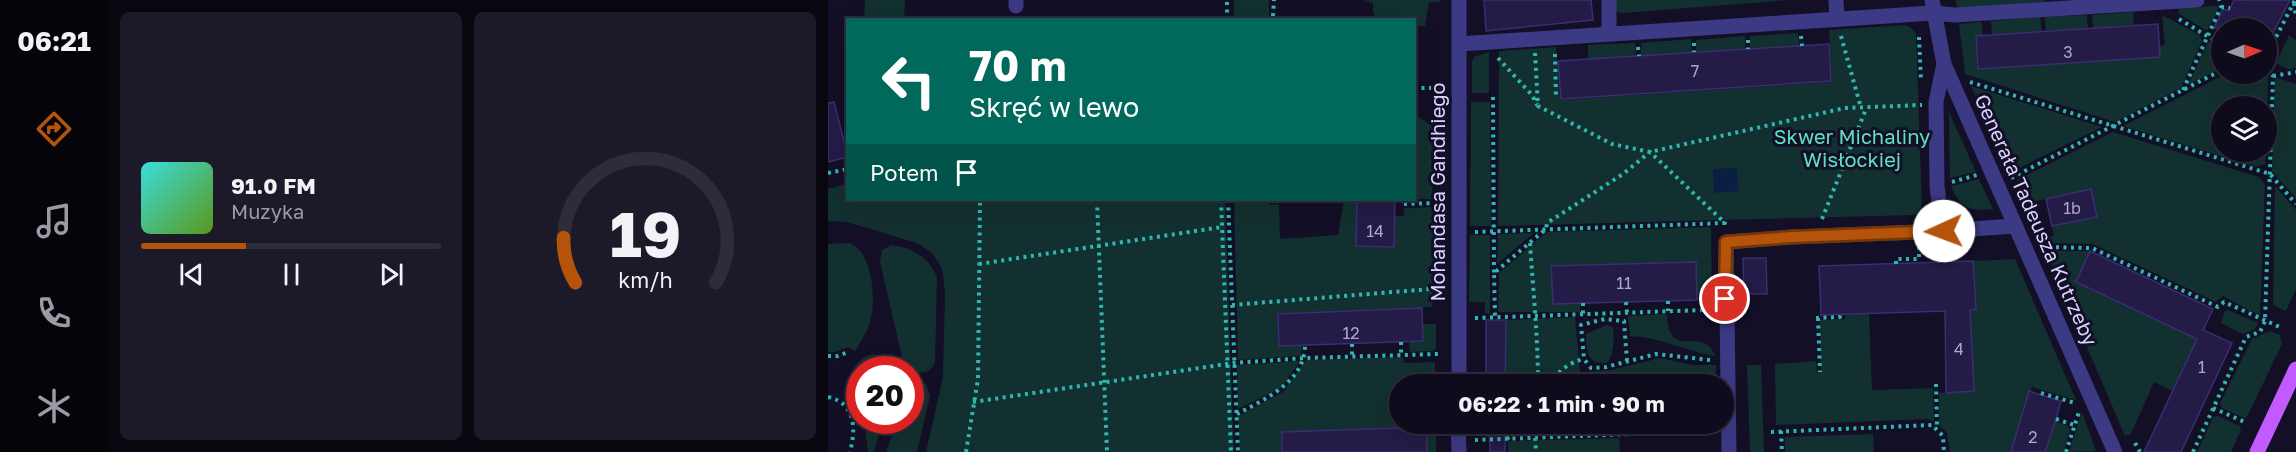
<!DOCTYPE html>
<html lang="pl">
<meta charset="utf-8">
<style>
body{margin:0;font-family:"Golos Text",sans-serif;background:#1c1929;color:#f1f3f6;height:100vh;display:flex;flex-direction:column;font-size:22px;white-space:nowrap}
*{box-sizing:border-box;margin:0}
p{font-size:20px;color:#9b9ba3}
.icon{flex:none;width:33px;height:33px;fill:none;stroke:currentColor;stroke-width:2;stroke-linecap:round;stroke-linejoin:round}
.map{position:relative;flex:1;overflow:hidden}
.side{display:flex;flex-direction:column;gap:12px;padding:12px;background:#08060f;width:720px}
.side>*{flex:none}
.banner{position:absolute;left:18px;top:18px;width:570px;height:183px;border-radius:0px;box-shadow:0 6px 24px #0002,0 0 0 2px #2e2b3b;background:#00695c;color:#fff;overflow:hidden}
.needle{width:39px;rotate:88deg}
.fabs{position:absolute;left:1383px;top:18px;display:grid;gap:12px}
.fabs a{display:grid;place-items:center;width:66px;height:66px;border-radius:50%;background:#0e0b1c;box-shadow:0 6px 24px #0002,0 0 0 2px #2e2b3b;font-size:30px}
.speed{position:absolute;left:18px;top:356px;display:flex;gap:12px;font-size:30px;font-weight:700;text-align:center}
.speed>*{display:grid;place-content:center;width:78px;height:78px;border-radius:50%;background:#0e0b1c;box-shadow:0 6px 24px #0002,0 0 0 2px #2e2b3b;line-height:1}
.speed .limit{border:9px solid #d22;background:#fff;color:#111}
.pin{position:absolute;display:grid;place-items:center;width:51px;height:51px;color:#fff;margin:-26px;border:3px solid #fff;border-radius:50%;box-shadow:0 2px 6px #0007}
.me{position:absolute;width:66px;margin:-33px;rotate:268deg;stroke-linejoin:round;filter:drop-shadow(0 0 4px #0008)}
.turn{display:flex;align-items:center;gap:21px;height:126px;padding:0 24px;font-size:27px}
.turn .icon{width:78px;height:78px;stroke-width:2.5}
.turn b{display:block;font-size:42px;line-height:51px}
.then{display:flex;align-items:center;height:57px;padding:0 24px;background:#0003;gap:12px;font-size:22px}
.side .card{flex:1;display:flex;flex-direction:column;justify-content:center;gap:9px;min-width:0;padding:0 21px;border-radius:9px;background:#1c1929}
.side .dial{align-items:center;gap:0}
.dial svg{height:156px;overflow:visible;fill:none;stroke:#2e2b3b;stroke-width:7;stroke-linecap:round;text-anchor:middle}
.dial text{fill:#f1f3f6;stroke:none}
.song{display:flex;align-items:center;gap:18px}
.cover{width:72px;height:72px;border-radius:9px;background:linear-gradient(135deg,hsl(180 70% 55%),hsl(90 70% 35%))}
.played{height:6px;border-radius:3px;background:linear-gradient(90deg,#b45309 35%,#2e2b3b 35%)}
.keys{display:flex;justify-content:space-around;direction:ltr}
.side .tiles{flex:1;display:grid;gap:12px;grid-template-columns:repeat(2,1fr)}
.trip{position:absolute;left:561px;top:374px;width:345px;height:60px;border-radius:30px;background:#0e0b1c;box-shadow:0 6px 24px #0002,0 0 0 2px #2e2b3b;font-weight:700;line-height:60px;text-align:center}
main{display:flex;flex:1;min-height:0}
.menu{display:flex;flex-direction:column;width:108px;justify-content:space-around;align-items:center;background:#06040b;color:#9b9ba3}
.menu .icon{width:42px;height:42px}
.menu .active{color:#b45309}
.menu b{font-size:27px;color:#f1f3f6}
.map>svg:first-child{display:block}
.green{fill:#12302f}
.water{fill:#0a1f44}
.building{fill:#241b47;stroke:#3b2d73;stroke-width:1.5}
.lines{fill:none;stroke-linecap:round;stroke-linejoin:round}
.path{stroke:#2fb8b0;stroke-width:4;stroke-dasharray:3 4.5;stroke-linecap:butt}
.minor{stroke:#3d3a85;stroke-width:15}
.major{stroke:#c25bff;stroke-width:15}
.route-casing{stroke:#753606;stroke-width:15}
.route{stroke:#b45309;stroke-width:10}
.labels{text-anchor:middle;stroke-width:6;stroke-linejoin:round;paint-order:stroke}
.number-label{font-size:16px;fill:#aca6d1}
.park-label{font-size:20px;fill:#5fe0c0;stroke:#130f26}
.street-label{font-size:20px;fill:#d9d4ff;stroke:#130f26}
</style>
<main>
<nav class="menu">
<b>06:21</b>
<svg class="icon active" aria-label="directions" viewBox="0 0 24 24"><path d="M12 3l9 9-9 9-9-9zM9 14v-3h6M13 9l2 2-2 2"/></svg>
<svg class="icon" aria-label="music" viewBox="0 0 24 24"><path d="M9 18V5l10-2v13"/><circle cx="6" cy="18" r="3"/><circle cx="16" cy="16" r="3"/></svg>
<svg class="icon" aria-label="phone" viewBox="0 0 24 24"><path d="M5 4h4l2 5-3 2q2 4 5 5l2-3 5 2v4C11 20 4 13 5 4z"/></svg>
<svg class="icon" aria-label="climate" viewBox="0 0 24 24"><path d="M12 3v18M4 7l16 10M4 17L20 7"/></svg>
</nav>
<section class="side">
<div class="tiles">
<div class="card">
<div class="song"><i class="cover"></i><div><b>91.0 FM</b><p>Muzyka</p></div></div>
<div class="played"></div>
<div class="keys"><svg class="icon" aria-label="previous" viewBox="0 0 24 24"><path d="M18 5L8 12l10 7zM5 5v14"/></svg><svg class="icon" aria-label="pause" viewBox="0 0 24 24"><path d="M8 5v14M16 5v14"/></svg><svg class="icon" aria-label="next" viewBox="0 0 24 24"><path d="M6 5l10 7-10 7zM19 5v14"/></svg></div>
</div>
<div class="card dial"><svg viewBox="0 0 100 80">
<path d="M14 69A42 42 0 1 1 86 69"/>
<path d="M14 69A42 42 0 0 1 8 46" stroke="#b45309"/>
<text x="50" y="56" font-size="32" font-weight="700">19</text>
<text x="50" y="72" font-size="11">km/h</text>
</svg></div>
</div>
</section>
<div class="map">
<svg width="1468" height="452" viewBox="0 0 1468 452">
<rect width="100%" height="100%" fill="#130f26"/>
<path class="green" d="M 37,0 L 77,0 L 76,19 L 36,19 Z
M 406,0 L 441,0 L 441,19 L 406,19 Z
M 536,0 L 612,0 L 612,2 L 601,2 L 597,26 L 587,26 L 586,20 L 549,19 L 545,12 L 545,3 Z
M 786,0 L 961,0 L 794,13 L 787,11 Z
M 1128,0 L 1216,0 L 1216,2 L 1129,8 Z
M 1385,6 L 1389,6 L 1390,9 L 1379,31 L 1351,14 L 1351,9 Z
M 1305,12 L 1306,25 L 1265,28 L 1264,15 Z
M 1259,15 L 1260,29 L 1218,31 L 1217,17 Z
M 1334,15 L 1372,35 L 1374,41 L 1353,88 L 1287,122 L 1137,74 L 1131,24 L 1153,22 L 1155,36 L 1151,69 L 1331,57 L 1331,46 L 1337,45 Z
M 1212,17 L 1214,32 L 1164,35 L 1163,21 Z
M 1077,25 L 1082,27 L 1088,33 L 1094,208 L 1091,213 L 1086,215 L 670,226 L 671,51 L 728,47 L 732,100 L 1004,82 L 1001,30 Z
M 970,33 L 971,46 L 922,49 L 922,36 Z
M 1461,35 L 1468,40 L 1468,68 L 1460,69 L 1448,63 Z
M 917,36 L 917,49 L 868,52 L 868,40 Z
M 863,39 L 864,53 L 813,56 L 813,43 Z
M 1380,42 L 1393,48 L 1393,68 L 1360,85 Z
M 807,43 L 808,56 L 760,59 L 760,45 Z
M 661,52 L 661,93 L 644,93 L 644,62 L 646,57 Z
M 1398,74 L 1437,74 L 1440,77 L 1439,138 L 1438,106 L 1394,106 L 1394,152 L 1438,152 L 1437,164 L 1428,167 L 1295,126 Z
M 1447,77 L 1468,84 L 1468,198 L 1444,172 Z
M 1143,86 L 1274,127 L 1189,169 L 1179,148 L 1172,150 Z
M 643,102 L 662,102 L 663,226 L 642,226 Z
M 1121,112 L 1148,172 L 1122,178 Z
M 587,115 L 607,128 L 604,199 L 587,199 Z
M 1285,132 L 1431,177 L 1437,184 L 1432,316 L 1395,296 L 1388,302 L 1265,244 L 1216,243 L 1214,239 L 1226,236 L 1224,227 L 1269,217 L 1263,189 L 1200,203 L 1189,180 Z
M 1151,179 L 1165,209 C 1140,211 1133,210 1123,186 Z
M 19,184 L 20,200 L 397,200 L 406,452 L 98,452 L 115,377 L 117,291 L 114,268 L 104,253 L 89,243 L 19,222 L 0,221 L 0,189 Z
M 1447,186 L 1468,210 L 1468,289 L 1458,311 L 1445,305 Z
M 406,200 L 441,200 L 441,205 L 451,204 L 452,239 L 510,235 L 516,200 L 529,200 L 529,246 L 566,247 L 566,216 L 576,216 L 576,208 L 606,207 L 604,307 L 450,314 L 451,346 L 474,346 L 473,356 L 410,360 Z
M 883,227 L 884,299 L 869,300 L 867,262 L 724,266 L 725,304 L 752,303 L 752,312 L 670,312 L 671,273 L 719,232 Z
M 706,233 L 669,264 L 670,234 Z
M 642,235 L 662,235 L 662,314 L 657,313 L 657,302 L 641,302 Z
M 21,243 C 44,250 48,297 43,318 C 40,330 34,340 27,351 L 20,347 L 7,352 L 0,352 L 0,244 Z
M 63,245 C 84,248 101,257 109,277 L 107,362 C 104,373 93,374 83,371 L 75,361 L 52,262 L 54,250 Z
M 1218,251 L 1262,251 L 1248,282 L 1369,339 L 1345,391 L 1326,382 L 1303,434 L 1297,436 Z
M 1187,259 L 1248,400 L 1204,387 L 1183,452 L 1122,452 L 1119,433 L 1111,425 L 1111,393 L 1146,391 L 1142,310 L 1148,309 L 1145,261 Z
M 1400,310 L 1430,323 L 1427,329 L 1415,334 L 1393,323 L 1397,311 Z
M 839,314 C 841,364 874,323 887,356 C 858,351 831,337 802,336 L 800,316 Z
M 1018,314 L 1041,314 L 1044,390 L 1105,388 L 1106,422 L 1100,419 L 948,425 L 947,364 L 988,361 L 989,372 L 993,372 L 992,320 L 1017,319 Z
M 747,317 L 752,372 L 783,370 L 832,358 L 865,365 L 888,365 L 888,384 L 677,384 L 678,320 Z
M 595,324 L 608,324 L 608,349 L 605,351 L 582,352 L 581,341 L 595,341 Z
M 779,325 L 785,327 C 786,340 787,352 779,363 C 759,366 758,349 758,334 Z
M 1442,331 L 1452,335 L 1454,344 L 1419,417 L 1416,418 L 1394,408 L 1392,403 L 1424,339 Z
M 44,354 L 58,357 L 67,369 L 32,369 L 31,391 C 19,377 26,359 44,354 Z
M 575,357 L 576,363 L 607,362 L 607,379 L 594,379 L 594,384 L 572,384 L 572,423 L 608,423 L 608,452 L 599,452 L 598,427 L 454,432 L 454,452 L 412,452 L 410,416 L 455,392 L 478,360 Z
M 472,361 L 453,388 L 410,409 L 409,365 Z
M 919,365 L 933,365 L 936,452 L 922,452 Z
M 88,382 L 98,384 L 102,396 L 89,452 L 58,452 L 69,420 L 82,420 L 83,384 Z
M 1254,412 L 1268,451 L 1241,452 Z
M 1390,416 L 1412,426 L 1413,430 L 1403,452 L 1369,452 L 1385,417 Z
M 36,420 L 55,420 L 46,452 L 40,452 Z
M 1227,421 L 1240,426 L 1242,429 L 1236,452 L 1217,452 Z
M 677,423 L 756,425 L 757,434 L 658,437 L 658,434 L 677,434 Z
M 1045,434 L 1046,452 L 957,452 L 957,437 Z
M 791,438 L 792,452 L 680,452 L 680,441 Z"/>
<path class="water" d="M 909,168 L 910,191 L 886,193 L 885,169 Z"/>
<path class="building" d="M 656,0 L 763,0 L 765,20 L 658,31 Z
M 1406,0 L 1462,0 L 1443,37 L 1438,34 L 1438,28 L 1386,28 L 1395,9 L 1401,11 Z
M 1330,24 L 1332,57 L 1150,69 L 1148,36 Z
M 1001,44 L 1003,81 L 733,99 L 730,61 Z
M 6,102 L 20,157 L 0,162 L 0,103 Z
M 1263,189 L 1269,217 L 1224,226 L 1218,199 Z
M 529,200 L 567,200 L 566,247 L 528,246 Z
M 1262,251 L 1385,309 L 1375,330 L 1404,343 L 1353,452 L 1316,452 L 1369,339 L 1248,282 Z
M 915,258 L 938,258 L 939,294 L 916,294 Z
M 1145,261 L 1148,309 L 1142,310 L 1146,391 L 1118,393 L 1117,311 L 993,315 L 991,266 Z
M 868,262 L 869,300 L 725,304 L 723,266 Z
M 594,308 L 595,341 L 451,346 L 450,314 Z
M 658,320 L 678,320 L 677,384 L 658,384 Z
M 1201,391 L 1233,401 L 1228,419 L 1217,452 L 1183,452 Z
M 661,423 L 677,423 L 677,452 L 662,452 Z
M 598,427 L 599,452 L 454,452 L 454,432 Z"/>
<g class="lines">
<path class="path" d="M 1466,3 L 1468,17
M 1393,7 L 1402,8
M 445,16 L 446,0
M 1351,19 L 1394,45
M 399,20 L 399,0
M 973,36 L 974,46
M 1013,36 L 1033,108
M 1091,37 L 1093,80
M 920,40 L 920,49
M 866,43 L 866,52
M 810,47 L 811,56
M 707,53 L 710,106 L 784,144 L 822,152 L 1017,108 L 1094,105
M 727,54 L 728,97
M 1438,57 L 1467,0
M 670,58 L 704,95 L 709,105
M 1445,76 L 1468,72
M 1142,82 L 1442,174 L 1468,204
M 586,88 L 612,88
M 1355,90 L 1393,7 L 1391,0
M 665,97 L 666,273
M 0,173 L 20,169
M 1183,178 L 1394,70
M 1124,182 L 1149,175
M 269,200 L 279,452
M 393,200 L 403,452
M 400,200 L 410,452
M 576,204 L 610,203
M 994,219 L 1038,109
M 647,232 L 897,223 L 822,152 L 795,174 L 719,223 L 718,229 L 666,273 L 667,317
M 702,243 C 705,290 710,336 710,384
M 1213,247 L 1264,248 L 1390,307 L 1396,302 L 1454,328
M 151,264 L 394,227
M 1068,264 L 1068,259 L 1091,259 L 1091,247
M 840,301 L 840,311
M 798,302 L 799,313
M 755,303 L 755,314
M 404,305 L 615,288
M 647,318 L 876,310 L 883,303
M 988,318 L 1012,317 L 1012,315
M 990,318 L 992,372
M 573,342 L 573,355
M 524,344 L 524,357
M 0,356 L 10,356 L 20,352
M 799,361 L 796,321 L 777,319 L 753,325 L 756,359 L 763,368 L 778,367 L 828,354 L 882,360
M 721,384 C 730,372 741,362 756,359
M 1108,384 L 1109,429
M 1213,393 L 1247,403
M 0,397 C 28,403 28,429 22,452
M 145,402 L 405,363 L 477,358 L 611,354
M 1385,408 L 1419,423
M 21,409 L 32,409
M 409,414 C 437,399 477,382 477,345
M 1228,419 L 1246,425
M 706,423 L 708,452
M 802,423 L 802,434
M 844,423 L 845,433
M 758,425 L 758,436
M 953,431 L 954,452
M 943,432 L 1104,425 L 1115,436 L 1116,452
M 679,439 L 694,423
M 647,440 L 883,431
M 1307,443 L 1312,452
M 138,452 L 150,379 L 152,200
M 1238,452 L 1251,412
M 1365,452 L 1418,337 L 1432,332 L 1437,321 L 1445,76 L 1438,69"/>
<path class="minor" d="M 188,0 L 188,6
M 1008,0 L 1009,19
M 1104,0 L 1116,64 L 1287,452
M 781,33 L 781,0
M 631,44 L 1105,13 L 1127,15 L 1369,0
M 1115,231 L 1187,226
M 631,384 L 631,0
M 630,423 L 631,452
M 901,452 L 898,242 L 964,237 L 1115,231 L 1109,186 L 1108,102 L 1116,64"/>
<path class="major" d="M 1429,452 L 1468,369"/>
</g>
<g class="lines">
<defs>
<path id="route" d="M 897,299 L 898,242 L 964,237 L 1116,231"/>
</defs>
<use href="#route" class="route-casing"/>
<use href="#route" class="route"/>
</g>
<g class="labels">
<g class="number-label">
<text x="1240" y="58">3</text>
<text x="867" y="77">7</text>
<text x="1244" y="214">1b</text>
<text x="547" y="237">14</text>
<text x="796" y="289">11</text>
<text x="523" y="339">12</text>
<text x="1131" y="355">4</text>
<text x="1374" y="373">1</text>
<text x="1205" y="443">2</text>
</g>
<g class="park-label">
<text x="1024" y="144">Skwer Michaliny<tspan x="1024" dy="23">Wisłockiej</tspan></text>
</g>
<g class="street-label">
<text transform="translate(610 192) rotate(-90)" y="7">Mohandasa Gandhiego</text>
<text transform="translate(1208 220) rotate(66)" y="7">Generała Tadeusza Kutrzeby</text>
</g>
</g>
</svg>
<div class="fabs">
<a><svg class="needle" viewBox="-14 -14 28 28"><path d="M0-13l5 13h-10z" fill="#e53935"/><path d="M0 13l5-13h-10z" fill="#9b9ba3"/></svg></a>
<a><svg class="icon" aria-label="layers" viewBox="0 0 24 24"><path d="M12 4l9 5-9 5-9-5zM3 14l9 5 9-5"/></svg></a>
</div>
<div class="speed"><div class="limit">20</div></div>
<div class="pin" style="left:897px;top:299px;background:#d93025"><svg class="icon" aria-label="arrive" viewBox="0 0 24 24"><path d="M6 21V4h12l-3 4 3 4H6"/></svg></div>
<svg class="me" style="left:1116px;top:231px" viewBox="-20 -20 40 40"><circle r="19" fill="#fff"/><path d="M0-13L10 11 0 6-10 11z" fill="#b45309"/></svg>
<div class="trip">06:22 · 1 min · 90 m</div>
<div class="banner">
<div class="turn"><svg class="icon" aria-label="left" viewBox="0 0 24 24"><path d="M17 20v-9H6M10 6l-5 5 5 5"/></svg><div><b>70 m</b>Skręć w lewo</div></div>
<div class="then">Potem<svg class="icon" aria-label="arrive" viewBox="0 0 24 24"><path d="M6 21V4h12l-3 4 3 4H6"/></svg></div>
</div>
</div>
</main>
